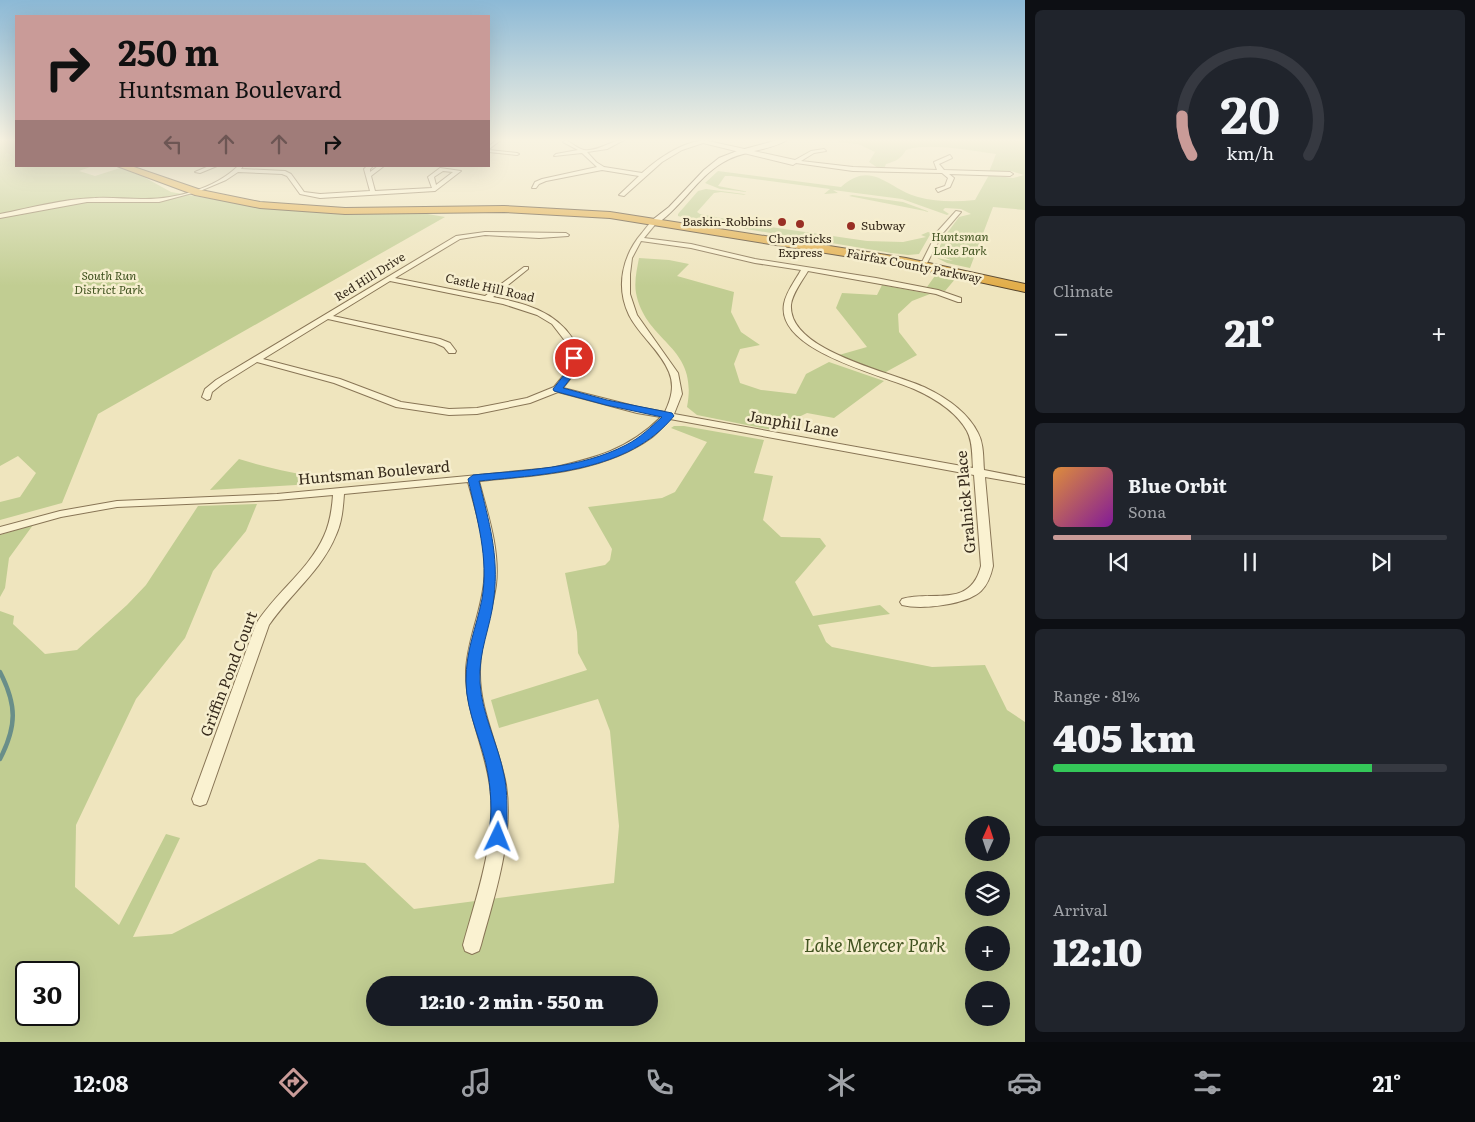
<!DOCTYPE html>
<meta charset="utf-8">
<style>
body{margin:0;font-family:Literata,serif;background:#20242c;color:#f1f3f6;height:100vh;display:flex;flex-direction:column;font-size:19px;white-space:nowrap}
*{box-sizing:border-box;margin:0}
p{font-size:16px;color:#9ea1a6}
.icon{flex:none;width:28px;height:28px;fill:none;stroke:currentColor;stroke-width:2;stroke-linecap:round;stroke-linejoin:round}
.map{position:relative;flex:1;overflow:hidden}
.details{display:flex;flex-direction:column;gap:10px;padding:10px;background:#0d0f14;width:450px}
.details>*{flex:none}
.hud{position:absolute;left:15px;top:15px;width:475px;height:152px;border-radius:0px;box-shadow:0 5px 20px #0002;background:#c99b98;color:#111;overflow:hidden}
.needle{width:32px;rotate:3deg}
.tools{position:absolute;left:965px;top:816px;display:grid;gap:10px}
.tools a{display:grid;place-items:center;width:45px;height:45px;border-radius:50%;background:#171b24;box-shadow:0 5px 20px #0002;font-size:25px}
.speed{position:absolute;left:15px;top:961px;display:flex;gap:10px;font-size:25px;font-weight:700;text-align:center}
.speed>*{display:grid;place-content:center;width:65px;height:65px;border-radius:50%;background:#171b24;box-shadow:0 5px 20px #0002;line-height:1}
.speed .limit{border:2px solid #111;border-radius:8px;background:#fff;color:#111}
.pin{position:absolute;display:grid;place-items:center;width:42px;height:42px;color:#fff;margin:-21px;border:2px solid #fff;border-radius:50%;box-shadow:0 1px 5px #0007}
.me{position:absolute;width:55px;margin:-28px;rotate:2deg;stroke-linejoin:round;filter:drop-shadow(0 0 4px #0008)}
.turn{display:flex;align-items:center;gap:18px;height:105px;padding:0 20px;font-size:22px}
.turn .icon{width:65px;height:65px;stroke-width:2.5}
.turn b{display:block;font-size:35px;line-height:42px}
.lanes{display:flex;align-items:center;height:48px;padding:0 20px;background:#0003;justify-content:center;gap:25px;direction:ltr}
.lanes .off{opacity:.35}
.big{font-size:38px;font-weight:800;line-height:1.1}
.details .tile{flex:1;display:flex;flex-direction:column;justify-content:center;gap:8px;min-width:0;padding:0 18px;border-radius:8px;background:#20242c}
.details .dial{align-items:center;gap:0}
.dial svg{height:130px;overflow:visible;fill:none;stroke:#363941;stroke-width:7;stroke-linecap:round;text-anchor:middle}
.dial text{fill:#f1f3f6;stroke:none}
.song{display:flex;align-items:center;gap:15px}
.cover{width:60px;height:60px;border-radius:8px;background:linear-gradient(135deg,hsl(30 70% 55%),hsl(290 70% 35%))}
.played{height:5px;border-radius:2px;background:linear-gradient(90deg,#c99b98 35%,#363941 35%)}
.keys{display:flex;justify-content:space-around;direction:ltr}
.heat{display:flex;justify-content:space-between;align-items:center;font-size:28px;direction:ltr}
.charge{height:8px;border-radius:4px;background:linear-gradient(90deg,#34c759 81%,#363941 0)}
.trip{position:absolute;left:366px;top:976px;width:292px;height:50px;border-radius:25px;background:#171b24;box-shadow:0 5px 20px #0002;font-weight:800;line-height:50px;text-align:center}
.menu{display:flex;height:80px;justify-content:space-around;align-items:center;background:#090b0e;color:#9ea1a6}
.menu .icon{width:35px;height:35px}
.menu .current{color:#c99b98}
.menu b{font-size:22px;color:#f1f3f6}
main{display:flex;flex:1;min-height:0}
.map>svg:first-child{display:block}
.green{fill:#c1cd92;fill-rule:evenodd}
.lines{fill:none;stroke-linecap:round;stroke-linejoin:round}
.stream{stroke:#698e89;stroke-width:4.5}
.street-casing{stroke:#887556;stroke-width:2}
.secondary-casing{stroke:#69563a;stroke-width:2}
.highway-casing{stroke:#55432b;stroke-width:2}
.street{fill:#faf2d1;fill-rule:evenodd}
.secondary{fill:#faf2d1;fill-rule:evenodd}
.highway{fill:#e2ae4b;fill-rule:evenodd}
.route{fill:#1a73e8;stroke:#114b97}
.poi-dot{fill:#992f25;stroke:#f6eece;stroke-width:2}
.labels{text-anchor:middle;stroke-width:5;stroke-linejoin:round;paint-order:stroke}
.far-poi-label{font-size:12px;fill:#372b1c;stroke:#f6eece;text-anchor:end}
.far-park-label{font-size:12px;font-style:italic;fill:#425421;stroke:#f6eece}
.far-street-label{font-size:12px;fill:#372b1c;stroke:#f6eece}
.street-label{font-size:15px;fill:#372b1c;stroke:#f6eece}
.near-park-label{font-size:18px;font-style:italic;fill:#425421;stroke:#f6eece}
</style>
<main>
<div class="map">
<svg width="1025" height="1042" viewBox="0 0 1025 1042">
<rect width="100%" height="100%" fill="#efe5be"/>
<path class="green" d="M 0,140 L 16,140 L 16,166 L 93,166 L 79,171 L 95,176 L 120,168 L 142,176 L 171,192 L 253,206 L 416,212 L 445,217 L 98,414 L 62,503 L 0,520 L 0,502 L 20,497 L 36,473 L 18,456 L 0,466 Z
M 842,140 L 1025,140 L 1025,210 L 993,207 L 970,268 L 947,263 L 937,258 L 953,261 L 936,254 L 945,236 L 959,217 L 971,214 L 961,209 L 945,208 L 943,210 L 949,214 L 947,215 L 902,199 L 833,190 L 838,193 L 824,194 L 830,189 L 731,176 L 725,176 L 718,186 L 749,192 L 720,189 L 705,183 L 718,171 L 841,187 C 872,159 888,189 918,197 C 936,202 956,202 975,200 L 989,175 L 1013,178 L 1024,175 L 1011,171 L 989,172 L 996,154 C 973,151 927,142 906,150 C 901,159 896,161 886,164 L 884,169 L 878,168 L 869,162 L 875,152 L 858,144 L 838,142 Z
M 706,189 L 744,194 L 746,195 L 721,192 L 714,193 L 697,212 L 700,214 L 757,225 L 867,241 L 903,242 L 926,237 L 921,235 L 928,232 L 931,233 L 919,254 L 908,255 L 885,252 L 910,256 L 680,218 L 688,219 L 678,216 L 678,214 L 698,191 Z
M 852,195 L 903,202 L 930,212 L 849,196 Z
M 639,258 L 669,260 L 689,264 L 677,276 L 734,292 L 731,312 L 741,332 L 760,345 L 740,349 L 734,364 L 740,383 L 761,390 L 796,394 L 806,374 L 829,362 L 884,381 L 834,418 L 807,413 L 772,430 L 697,415 L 687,407 C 699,345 646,344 636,293 C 634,281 637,269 639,258 Z
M 937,273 L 956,278 L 945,291 L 927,287 Z
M 882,285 L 930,294 L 912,301 L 898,314 L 899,332 L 917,355 L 884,373 L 839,355 L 867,347 L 836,308 L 842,293 L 877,295 Z
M 674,426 L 684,426 L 764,440 L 754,473 L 773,476 L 763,520 L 781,537 L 820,538 L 826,546 L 795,582 L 813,616 L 880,605 L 890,614 L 818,625 L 826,642 L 832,647 L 932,667 L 985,665 L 1007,710 L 1025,722 L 1025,1042 L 0,1042 L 0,611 L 14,616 L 13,624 L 45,654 L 77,650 L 127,605 L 146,585 L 198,506 L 257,504 L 246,531 L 213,571 L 185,638 L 136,699 L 76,825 L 75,887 L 119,925 L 166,834 L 180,838 L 133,937 L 172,934 L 319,859 L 365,863 L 414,909 L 614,883 L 619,826 L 610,731 L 598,699 L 499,728 L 491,700 L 587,670 L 578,653 L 577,632 L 565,573 L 605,565 L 610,560 L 612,549 L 588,507 L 662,498 L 675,492 L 707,442 L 671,428 ZM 974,825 L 1001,825 L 1001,852 L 974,852 ZM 974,880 L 1001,880 L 1001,908 L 974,908 ZM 974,935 L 1001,935 L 1001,962 L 974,962 ZM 26,972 L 69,972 L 69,1015 L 26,1015 ZM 375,985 L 650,985 L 650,1018 L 375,1018 ZM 974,990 L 1001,990 L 1001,1018 L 974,1018 Z
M 239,459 C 281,472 320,479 363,481 L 210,490 Z
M 33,525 L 9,558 L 5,588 L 0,597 L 0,535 Z"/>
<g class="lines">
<path class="stream" d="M 0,672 C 17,705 17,726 0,759"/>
<defs>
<path id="street" d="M 497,140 L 501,140 L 489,149 L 489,146 Z
M 565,140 C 571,142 578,149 584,150 C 598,152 611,140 624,140 L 607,149 L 587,152 L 596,162 L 604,167 L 642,173 C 660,157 685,140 709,140 L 708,141 L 795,160 L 811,151 L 824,149 L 826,151 L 814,153 L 801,161 L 853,167 L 937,170 L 934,162 L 950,155 L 952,158 L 939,164 L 944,170 L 1010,172 L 1013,174 L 1010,176 L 949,174 L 954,178 L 950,187 L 938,192 L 936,189 L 945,186 L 948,178 L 942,173 L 853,171 L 796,163 L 793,165 L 703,143 L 682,150 L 662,162 L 624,196 L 619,195 L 639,176 L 602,170 L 546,181 L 539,184 L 536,188 L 532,188 L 535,182 L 542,179 L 597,167 L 582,153 L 554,156 L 556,154 L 578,150 L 563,142 Z
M 489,150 L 517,153 L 519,154 L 517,155 L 489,152 Z
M 209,166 L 217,166 L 200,173 L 195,172 Z
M 238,166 L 243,166 L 241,169 L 285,171 L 291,174 L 304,192 L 320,194 L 370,191 L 364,169 L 367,166 L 373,166 L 370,169 L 370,172 L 378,166 L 384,166 L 371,176 L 375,191 L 432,188 L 428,177 L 440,168 L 461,171 L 435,191 L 320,198 L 300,194 L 287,176 L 282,174 L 238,172 L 226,180 L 200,191 L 159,202 L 87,202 L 0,218 L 0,214 C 31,208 63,199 95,198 C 110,197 126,199 141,199 C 173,200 215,189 238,166 ZM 443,171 L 453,172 L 436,185 L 434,177 Z
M 956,211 L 961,212 L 943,233 L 927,263 L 923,263 L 922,262 L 937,232 Z
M 655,219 L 658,221 L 644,238 L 691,244 L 755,259 L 876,278 L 938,290 L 961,298 L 961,302 L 958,302 L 936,294 L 808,271 C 802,281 792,294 791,305 C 788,351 892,372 924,387 C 945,397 967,411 978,433 C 984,444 983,458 984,470 L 1025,478 L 1025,484 L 985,477 L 993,566 C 991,575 988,584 981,591 C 966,605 921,610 902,605 L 900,602 L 902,599 C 932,590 970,609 981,566 L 974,475 L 670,419 C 664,425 658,433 651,438 C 602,473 537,475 479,481 C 488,515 500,550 496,585 C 492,614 480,641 480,671 C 479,710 499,746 506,785 C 514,838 495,894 481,945 L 479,951 L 472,954 L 465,951 L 463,945 C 477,894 497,839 490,786 C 485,747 465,711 466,671 C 467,641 481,613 484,582 C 488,548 477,515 468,482 L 344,494 C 343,508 342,522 336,535 C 322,570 290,594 269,625 L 208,799 L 206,804 L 200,806 L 194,804 L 192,799 L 256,624 C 276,592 309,570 324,536 C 330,523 332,509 333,495 L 277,500 L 117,507 L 61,517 L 0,534 L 0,527 L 60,511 L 117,501 L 277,494 L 551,468 C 595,458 628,450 661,417 L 637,413 L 558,392 L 530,403 L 477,414 L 449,415 L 396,407 L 334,383 L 257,362 L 222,384 L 212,392 L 210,399 L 207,400 L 202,397 L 205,389 L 216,380 L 456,236 L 485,232 L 566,233 L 569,235 L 568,236 L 539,238 L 485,235 L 460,239 L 395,278 L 485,296 L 524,267 L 528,267 L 528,269 L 493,297 C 524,303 555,311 573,339 C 578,348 580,359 576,369 C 574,376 567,382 563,388 L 638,407 L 665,412 C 671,399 675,386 669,372 C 660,350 639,335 629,315 C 615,286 623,255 642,233 C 646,228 650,222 655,219 ZM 641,241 L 691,248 L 755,263 L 801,270 C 795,281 786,292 784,304 C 776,351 883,375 914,389 C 934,398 956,411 967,431 C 973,442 972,456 973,468 L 674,414 L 682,394 L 678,373 L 637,315 L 630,294 L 630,274 L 632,258 ZM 390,281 L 503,304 L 537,315 L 552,324 L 569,346 L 570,358 L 568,370 L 554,387 L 527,398 L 477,408 L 449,409 L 401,402 L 340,379 L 263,359 L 328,319 L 435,343 L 444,347 L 449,353 L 455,353 L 456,351 L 450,343 L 440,339 L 333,316 Z"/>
<path id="secondary" d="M 778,140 L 787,140 C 770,151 742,150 722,163 C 697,178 682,206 658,223 L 651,221 L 669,207 L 704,170 L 719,158 L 737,151 Z"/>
<path id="highway" d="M 117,166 L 131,166 L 201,190 L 260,202 L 345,208 L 504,206 L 610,212 L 906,258 L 1025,284 L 1025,292 L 906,266 L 610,218 L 504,212 L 345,214 L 260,208 L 195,195 Z"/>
</defs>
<use href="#street" class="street-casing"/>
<use href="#secondary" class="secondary-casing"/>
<use href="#highway" class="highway-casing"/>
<use href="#street" class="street"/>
<use href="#secondary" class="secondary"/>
<use href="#highway" class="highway"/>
</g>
<linearGradient id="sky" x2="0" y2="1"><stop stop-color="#8cb9d6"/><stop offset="0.49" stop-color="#f8f3e2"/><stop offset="1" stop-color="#f8f3e2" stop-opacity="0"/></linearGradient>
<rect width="1025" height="286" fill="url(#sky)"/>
<path class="route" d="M 571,356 L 579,358 L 577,370 L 563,388 L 607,400 L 672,413 L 674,416 C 628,472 546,474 479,481 C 489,522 499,555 494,597 C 491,627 478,651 480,683 C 482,715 498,744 504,775 C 507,788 507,803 507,816 C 507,825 508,834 504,842 L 498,845 L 492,842 C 488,832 491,819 491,809 C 491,798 490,785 488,774 C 483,743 466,713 466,681 C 466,649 476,629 482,599 C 489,558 477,519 468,479 L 473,475 C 524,470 580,469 626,445 C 640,438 651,427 662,417 L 606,405 L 554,391 L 553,389 L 568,370 Z"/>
<g class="poi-dot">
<circle cx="782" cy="222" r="5"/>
<circle cx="800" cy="224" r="5"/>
<circle cx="851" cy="226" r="5"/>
</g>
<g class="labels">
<g class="far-poi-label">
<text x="772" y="226">Baskin-Robbins</text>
<text x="861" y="230" text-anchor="start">Subway</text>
<text x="800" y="243" text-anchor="middle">Chopsticks<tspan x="800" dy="14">Express</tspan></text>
</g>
<g class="far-park-label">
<text x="960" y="241">Huntsman<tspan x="960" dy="14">Lake Park</tspan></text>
<text x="109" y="280">South Run<tspan x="109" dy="14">District Park</tspan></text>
</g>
<g class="far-street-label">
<text transform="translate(914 266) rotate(11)" y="4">Fairfax County Parkway</text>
<text transform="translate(370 277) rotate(-32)" y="4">Red Hill Drive</text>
<text transform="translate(490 288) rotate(13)" y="4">Castle Hill Road</text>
</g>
<g class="street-label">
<text transform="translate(793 424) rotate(10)" y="5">Janphil Lane</text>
<text transform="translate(374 473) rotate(-5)" y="5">Huntsman Boulevard</text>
<text transform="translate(966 502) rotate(-95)" y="5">Gralnick Place</text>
<text transform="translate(229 674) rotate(-69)" y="5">Griffin Pond Court</text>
</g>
<g class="near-park-label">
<text x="875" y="952">Lake Mercer Park</text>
</g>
</g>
</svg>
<div class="tools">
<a><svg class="needle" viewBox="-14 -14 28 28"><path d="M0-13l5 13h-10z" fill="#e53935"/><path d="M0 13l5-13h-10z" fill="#9ea1a6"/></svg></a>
<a><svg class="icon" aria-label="layers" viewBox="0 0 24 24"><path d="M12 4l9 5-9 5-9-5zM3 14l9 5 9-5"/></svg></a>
<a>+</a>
<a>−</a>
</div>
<div class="speed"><div class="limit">30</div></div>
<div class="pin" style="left:574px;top:358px;background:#d93025"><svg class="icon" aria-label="arrive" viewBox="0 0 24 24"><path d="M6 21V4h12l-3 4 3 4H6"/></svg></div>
<svg class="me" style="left:498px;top:837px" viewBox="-20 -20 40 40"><path d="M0-17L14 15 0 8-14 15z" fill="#1a73e8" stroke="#fff" stroke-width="4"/></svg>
<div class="trip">12:10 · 2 min · 550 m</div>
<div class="hud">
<div class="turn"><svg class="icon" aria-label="right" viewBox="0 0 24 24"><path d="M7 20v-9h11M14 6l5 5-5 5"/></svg><div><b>250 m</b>Huntsman Boulevard</div></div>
<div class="lanes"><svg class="icon off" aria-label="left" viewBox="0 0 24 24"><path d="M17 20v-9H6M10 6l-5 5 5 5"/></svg><svg class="icon off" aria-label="ahead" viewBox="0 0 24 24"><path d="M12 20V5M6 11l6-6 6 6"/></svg><svg class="icon off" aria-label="ahead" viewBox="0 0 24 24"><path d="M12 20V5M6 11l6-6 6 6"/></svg><svg class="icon" aria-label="right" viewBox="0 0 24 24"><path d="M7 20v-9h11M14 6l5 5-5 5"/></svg></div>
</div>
</div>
<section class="details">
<div class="tile dial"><svg viewBox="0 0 100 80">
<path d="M14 69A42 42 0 1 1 86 69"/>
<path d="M14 69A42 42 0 0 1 8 45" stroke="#c99b98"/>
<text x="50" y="56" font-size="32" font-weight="700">20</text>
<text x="50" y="72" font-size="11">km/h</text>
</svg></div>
<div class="tile"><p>Climate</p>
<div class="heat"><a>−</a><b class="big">21°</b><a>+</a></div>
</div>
<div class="tile">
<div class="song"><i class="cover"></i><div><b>Blue Orbit</b><p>Sona</p></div></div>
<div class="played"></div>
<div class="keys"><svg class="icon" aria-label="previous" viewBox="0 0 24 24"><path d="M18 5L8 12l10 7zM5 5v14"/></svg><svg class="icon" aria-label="pause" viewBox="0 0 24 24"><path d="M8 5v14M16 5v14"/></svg><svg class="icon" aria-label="next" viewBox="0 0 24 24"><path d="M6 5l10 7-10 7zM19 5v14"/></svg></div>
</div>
<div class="tile"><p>Range · 81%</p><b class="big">405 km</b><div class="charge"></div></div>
<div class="tile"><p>Arrival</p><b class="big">12:10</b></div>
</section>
</main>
<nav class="menu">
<b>12:08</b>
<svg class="icon current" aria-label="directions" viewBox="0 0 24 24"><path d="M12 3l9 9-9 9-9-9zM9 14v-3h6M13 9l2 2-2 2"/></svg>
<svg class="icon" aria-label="music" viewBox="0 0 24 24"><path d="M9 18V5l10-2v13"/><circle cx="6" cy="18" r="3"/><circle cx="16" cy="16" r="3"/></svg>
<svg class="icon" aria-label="phone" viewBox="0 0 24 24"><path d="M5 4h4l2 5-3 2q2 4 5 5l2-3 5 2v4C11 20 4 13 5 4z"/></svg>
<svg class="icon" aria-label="climate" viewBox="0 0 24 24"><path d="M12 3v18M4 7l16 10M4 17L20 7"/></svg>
<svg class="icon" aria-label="car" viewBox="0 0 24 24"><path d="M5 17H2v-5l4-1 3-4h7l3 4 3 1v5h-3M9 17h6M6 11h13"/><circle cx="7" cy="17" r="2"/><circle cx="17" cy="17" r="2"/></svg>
<svg class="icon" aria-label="filters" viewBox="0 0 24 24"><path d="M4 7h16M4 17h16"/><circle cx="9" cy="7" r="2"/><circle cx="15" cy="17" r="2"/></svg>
<b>21°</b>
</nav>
